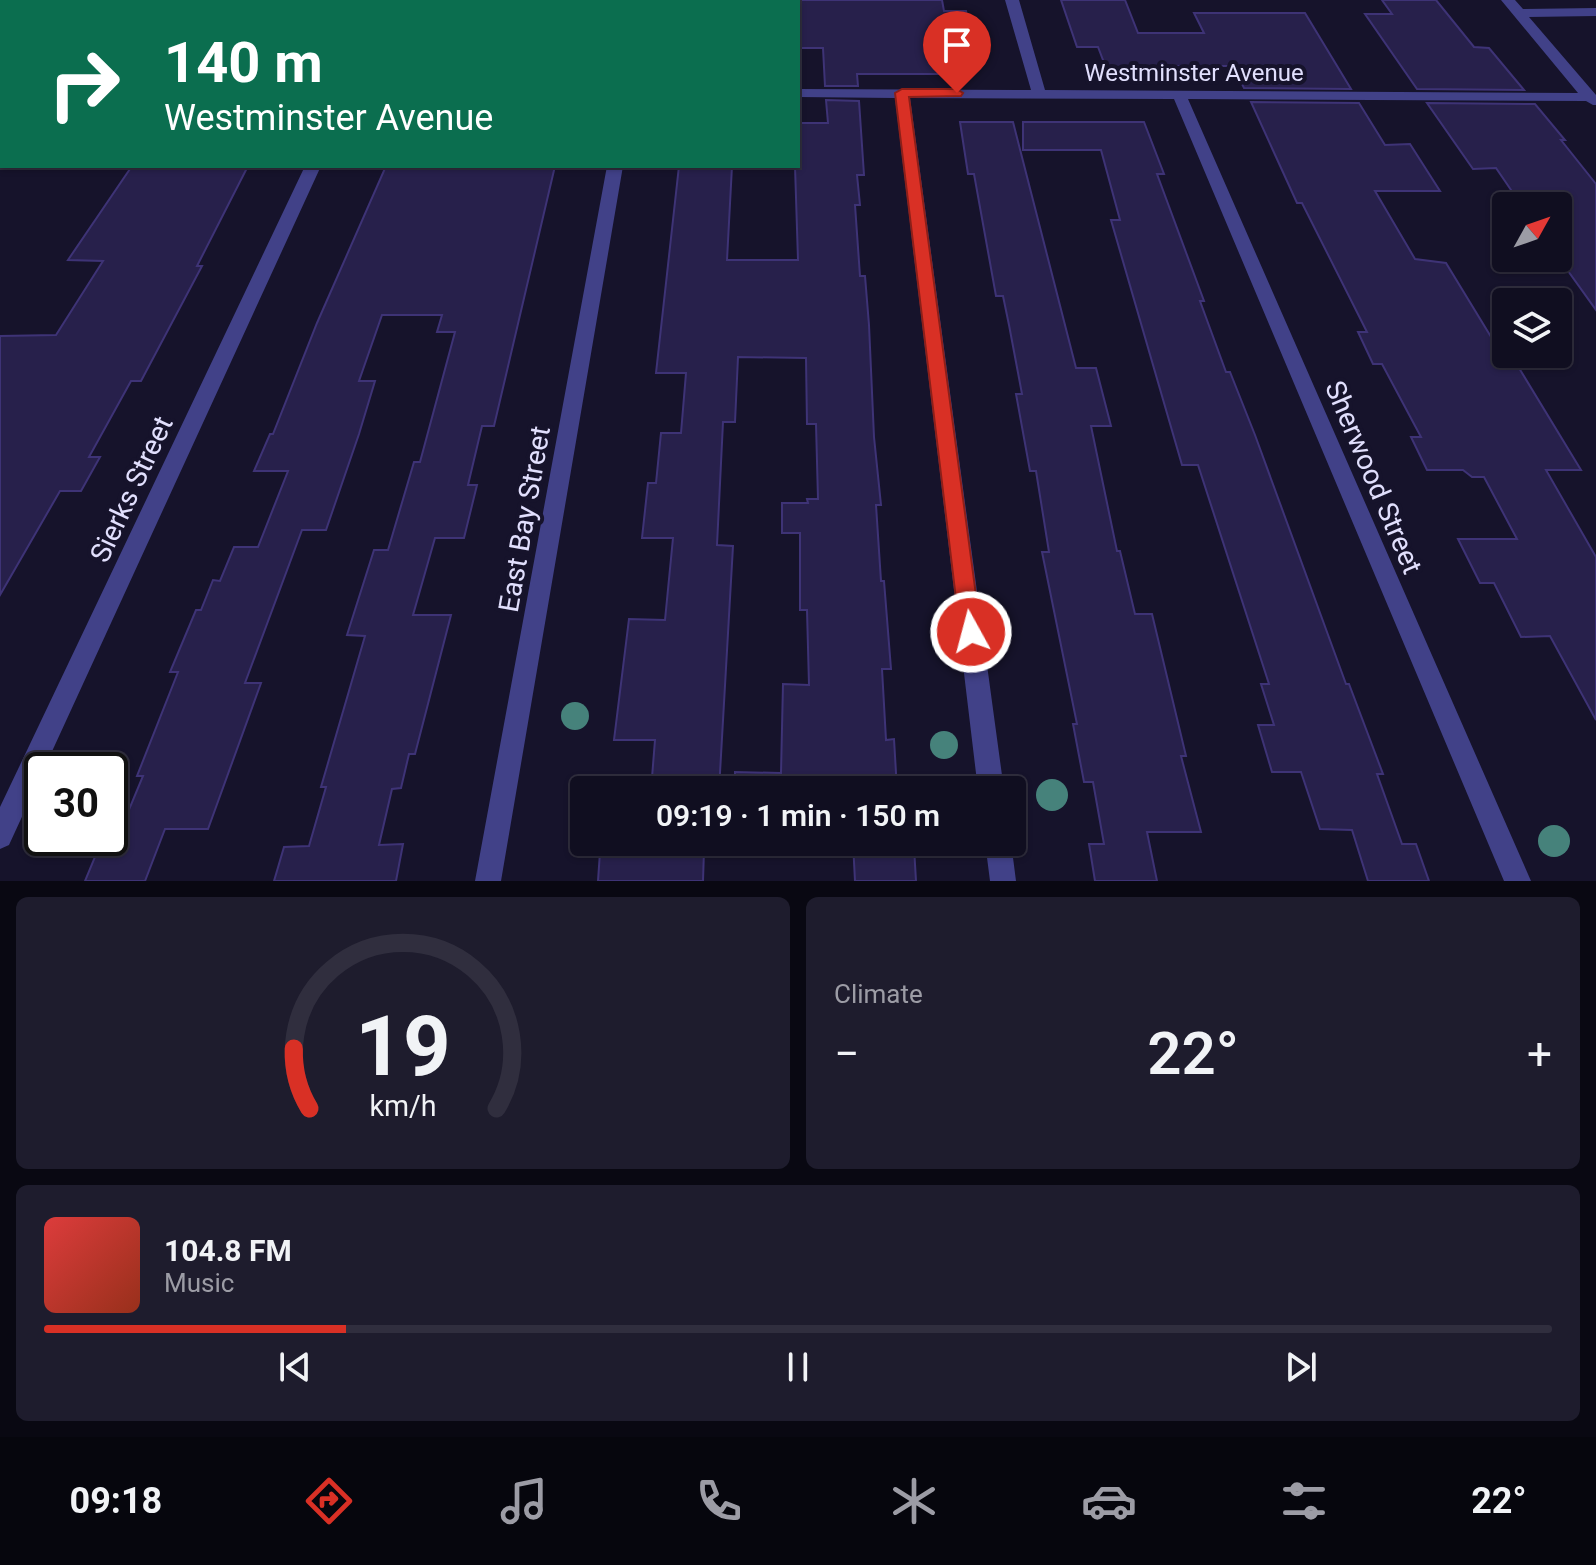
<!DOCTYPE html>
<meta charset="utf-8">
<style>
body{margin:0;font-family:Roboto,sans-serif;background:#1e1c2d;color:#f1f3f6;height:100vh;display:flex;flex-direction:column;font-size:30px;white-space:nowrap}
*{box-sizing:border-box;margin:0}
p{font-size:26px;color:#9c9ca5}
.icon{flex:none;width:44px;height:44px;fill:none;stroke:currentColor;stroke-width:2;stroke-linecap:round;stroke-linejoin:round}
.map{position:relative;height:881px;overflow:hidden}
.panel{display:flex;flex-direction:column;gap:16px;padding:16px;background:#090812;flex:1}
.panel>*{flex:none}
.guide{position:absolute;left:0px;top:0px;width:800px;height:168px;box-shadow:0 2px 6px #0004,0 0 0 2px #302e3e;background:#0b6e4f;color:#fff;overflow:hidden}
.needle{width:52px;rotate:50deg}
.tools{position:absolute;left:1492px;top:192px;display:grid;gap:16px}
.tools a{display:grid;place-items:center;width:80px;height:80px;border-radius:8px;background:#100e20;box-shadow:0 2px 6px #0004,0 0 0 2px #302e3e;font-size:40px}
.speed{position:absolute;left:24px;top:752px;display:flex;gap:16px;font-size:40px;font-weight:700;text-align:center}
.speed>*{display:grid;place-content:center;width:104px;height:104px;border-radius:50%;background:#100e20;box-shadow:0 2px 6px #0004,0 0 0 2px #302e3e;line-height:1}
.speed .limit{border:4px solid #111;border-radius:12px;background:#fff;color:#111}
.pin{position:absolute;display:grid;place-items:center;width:68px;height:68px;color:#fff;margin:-82px -34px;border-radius:50% 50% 50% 0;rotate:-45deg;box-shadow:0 0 8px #0007}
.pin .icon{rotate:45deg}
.me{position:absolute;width:88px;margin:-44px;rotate:353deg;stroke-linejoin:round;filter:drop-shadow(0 0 6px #0008)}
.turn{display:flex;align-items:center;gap:28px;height:168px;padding:0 32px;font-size:36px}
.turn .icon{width:104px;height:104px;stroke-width:2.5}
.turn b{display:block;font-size:56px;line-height:68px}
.big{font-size:60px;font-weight:600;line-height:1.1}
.panel .tile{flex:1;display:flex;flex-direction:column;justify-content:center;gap:12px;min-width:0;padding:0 28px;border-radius:12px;background:#1e1c2d}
.panel .dial{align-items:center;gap:0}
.dial svg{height:208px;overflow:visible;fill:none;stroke:#302e3e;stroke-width:7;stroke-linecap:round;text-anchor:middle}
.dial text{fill:#f1f3f6;stroke:none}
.song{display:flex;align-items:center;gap:24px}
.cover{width:96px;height:96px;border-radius:12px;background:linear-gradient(135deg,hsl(0 70% 55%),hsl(10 70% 35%))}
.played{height:8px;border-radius:4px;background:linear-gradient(90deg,#d93025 20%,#302e3e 20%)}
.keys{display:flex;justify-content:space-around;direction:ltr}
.heat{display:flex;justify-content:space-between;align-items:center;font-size:44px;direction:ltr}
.panel .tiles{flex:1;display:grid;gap:16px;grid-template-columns:1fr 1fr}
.tile:last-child{grid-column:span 2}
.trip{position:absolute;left:570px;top:776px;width:456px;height:80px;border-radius:8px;background:#100e20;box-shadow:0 2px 6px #0004,0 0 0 2px #302e3e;font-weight:600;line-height:80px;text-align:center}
.menu{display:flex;height:128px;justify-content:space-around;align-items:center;background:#06060d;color:#9c9ca5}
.menu .icon{width:56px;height:56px}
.menu .selected{color:#d93025}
.menu b{font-size:36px;color:#f1f3f6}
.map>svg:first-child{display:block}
.building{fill:#27204b;stroke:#3e3376;stroke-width:2}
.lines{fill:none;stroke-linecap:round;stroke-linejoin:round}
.service{fill:#414188;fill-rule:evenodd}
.minor{fill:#414188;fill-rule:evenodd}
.tree{fill:#46827b}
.route{fill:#d93025;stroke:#8d1f18;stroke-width:2}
.labels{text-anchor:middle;stroke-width:8;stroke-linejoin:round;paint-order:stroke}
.far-street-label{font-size:24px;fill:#e1dffd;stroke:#16132b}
.street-label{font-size:28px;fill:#e1dffd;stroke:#16132b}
</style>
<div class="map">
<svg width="1596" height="881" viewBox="0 0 1596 881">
<rect width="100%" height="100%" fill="#16132b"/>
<path class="building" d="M 801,0 L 942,0 L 944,11 L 966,11 L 975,48 L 951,48 L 953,74 L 857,74 L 858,86 L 825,86 L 823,48 L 801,48 Z
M 1061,0 L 1125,0 L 1138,33 L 1204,33 L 1194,13 L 1305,13 L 1351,89 L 1244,88 L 1233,66 L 1154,66 L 1157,73 L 1108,73 L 1098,47 L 1077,47 Z
M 1382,0 L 1436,0 L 1474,47 L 1489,48 L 1524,90 L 1417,89 L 1365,14 L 1392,14 Z
M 826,100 L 859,101 L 864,175 L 857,175 L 860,205 L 855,205 L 860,276 L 865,276 L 869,325 L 874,437 L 881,505 L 876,505 L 881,581 L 884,581 L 891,669 L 882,669 L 886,740 L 894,739 L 897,790 L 735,790 L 735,772 L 781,773 L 783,684 L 809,685 L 807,610 L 800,610 L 800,533 L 782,533 L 782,503 L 808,503 L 807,499 L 818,499 L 816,424 L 807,424 L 806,358 L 738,357 L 735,422 L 723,422 L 717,545 L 733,546 L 719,790 L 651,790 L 655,740 L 614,740 L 629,619 L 665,620 L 673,538 L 642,538 L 648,483 L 656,483 L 661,433 L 681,433 L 686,373 L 656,373 L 679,166 L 732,166 L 727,260 L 798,260 L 795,166 L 798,166 L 798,123 L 828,123 Z
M 1251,102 L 1359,103 L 1385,145 L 1410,144 L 1440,191 L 1375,191 L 1415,259 L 1446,263 L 1510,368 L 1519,368 L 1581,470 L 1546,470 L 1596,557 L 1596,720 L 1550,636 L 1521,637 L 1494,583 L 1480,583 L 1458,539 L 1517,539 L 1484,477 L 1472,477 L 1463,470 L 1427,470 L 1411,437 L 1421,437 L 1382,364 L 1373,364 L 1358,332 L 1367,332 L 1302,203 L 1297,203 Z
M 1427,103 L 1535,104 L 1565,140 L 1561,140 L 1596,184 L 1596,310 L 1563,264 L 1522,264 L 1518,258 L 1558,258 L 1558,206 L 1522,206 L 1496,168 L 1473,169 Z
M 960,122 L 1013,122 L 1076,368 L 1096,368 L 1111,426 L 1091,426 L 1117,551 L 1120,551 L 1135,614 L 1152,614 L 1186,756 L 1181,756 L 1201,832 L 1147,832 L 1157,881 L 1095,881 L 1089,844 L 1104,844 L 1093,782 L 1084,782 L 1073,724 L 1077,724 L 1042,552 L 1049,552 L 1036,471 L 1030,471 L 1016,394 L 1022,394 L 1009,325 L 1003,296 L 996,296 L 974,174 L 968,174 Z
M 1023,122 L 1144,122 L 1164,174 L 1157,174 L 1204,301 L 1200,301 L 1226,372 L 1230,372 L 1255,435 L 1346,684 L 1349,684 L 1383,774 L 1377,774 L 1402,844 L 1416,844 L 1429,881 L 1368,881 L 1352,830 L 1320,829 L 1301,772 L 1272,772 L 1258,725 L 1274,725 L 1261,684 L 1269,684 L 1198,465 L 1182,465 L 1111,220 L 1120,220 L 1101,150 L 1023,150 Z
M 132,166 L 248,166 L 197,266 L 202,266 L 141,381 L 131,381 L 89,457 L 100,457 L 81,491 L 60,491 L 0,595 L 0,336 L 56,335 L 103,261 L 68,260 Z
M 386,166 L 555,166 L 494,426 L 482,426 L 468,485 L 477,485 L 464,538 L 435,538 L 413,615 L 451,615 L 415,754 L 409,754 L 401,788 L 392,789 L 379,845 L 403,844 L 396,881 L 274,881 L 284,847 L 309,846 L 326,787 L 321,787 L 365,636 L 347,635 L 374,550 L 388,550 L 414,462 L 420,462 L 455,332 L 437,332 L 442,315 L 382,315 L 359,381 L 375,381 L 359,434 L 326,530 L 302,530 L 245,683 L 261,683 L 208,829 L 165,829 L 145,881 L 85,881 L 97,852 L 111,853 L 143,776 L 137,776 L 178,672 L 170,672 L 196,610 L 201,610 L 213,580 L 220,581 L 234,547 L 258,547 L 288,471 L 254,471 L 270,434 L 273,434 L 317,323 Z
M 848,842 L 900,842 L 900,847 L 914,847 L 916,881 L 855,881 L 853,842 Z
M 704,850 L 703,881 L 598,881 L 600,852 Z"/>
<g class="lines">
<path class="service" d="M 532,0 L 544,0 L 531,2 Z
M 0,9 L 2,9 L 2,17 L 0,17 Z"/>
<path class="minor" d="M 22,0 L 36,0 L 20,2 Z
M 386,0 L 400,0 L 385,2 Z
M 745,0 L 759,0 L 759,2 L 745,2 Z
M 1005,0 L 1019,0 L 1045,90 L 1578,93 L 1501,0 L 1515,0 L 1523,9 L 1596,8 L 1596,16 L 1529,17 L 1596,95 L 1596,105 L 1593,105 L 1586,101 L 1188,99 L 1531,881 L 1504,881 L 1174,99 L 910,98 L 1004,790 L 978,790 L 895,98 L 798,97 L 798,89 L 1031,90 Z
M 0,25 L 2,25 L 0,35 Z
M 305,166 L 321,166 L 9,845 L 0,849 L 0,807 Z
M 607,166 L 623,166 L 501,881 L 475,881 Z
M 985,842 L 1011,842 L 1016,881 L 990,881 Z"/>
</g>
<g class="tree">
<circle cx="575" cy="716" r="14"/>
<circle cx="944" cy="745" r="14"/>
<circle cx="1052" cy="795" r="16"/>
<circle cx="1554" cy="841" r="16"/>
</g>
<path class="route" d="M 957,89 L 963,93 L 961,96 L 909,97 L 981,632 L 978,639 L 971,641 L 963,639 L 960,632 L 895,93 L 902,89 Z"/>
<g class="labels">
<g class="far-street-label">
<text x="1194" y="81">Westminster Avenue</text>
</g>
<g class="street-label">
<text transform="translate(1374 477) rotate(67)" y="10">Sherwood Street</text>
<text transform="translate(131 489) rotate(-65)" y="10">Sierks Street</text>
<text transform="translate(524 519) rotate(-80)" y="10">East Bay Street</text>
</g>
</g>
</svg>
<div class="tools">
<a><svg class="needle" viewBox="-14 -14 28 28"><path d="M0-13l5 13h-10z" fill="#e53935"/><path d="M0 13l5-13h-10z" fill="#9c9ca5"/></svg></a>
<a><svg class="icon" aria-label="layers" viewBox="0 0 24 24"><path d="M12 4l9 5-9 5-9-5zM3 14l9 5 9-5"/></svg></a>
</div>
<div class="speed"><div class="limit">30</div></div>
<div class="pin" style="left:957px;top:93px;background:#d93025"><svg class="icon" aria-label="arrive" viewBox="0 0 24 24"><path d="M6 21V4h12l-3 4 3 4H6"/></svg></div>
<svg class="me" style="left:971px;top:632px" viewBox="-20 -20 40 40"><circle r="17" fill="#d93025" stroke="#fff" stroke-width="3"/><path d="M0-11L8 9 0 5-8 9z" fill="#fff"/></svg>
<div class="trip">09:19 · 1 min · 150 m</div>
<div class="guide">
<div class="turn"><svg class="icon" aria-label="right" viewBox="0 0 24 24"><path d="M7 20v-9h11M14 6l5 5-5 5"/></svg><div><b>140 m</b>Westminster Avenue</div></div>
</div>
</div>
<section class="panel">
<div class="tiles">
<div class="tile dial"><svg viewBox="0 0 100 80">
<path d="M14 69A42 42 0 1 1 86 69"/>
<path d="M14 69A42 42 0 0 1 8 46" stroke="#d93025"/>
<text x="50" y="56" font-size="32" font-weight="700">19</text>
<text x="50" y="72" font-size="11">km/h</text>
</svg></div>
<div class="tile"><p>Climate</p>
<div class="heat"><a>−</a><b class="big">22°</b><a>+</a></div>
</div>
<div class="tile">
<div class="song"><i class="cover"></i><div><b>104.8 FM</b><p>Music</p></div></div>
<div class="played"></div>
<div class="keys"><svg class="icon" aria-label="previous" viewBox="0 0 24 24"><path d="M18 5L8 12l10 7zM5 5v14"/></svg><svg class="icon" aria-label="pause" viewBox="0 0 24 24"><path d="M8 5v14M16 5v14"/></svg><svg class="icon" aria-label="next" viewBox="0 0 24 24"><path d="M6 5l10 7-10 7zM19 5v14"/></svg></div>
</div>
</div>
</section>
<nav class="menu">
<b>09:18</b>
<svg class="icon selected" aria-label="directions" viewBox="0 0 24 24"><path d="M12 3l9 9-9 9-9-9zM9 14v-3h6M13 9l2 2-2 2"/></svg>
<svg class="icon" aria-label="music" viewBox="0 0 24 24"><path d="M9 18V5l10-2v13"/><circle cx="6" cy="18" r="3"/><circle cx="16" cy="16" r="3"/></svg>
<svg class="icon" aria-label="phone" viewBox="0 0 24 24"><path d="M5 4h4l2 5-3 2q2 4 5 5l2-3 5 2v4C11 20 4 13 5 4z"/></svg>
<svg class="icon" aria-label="climate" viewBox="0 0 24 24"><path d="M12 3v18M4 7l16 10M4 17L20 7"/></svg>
<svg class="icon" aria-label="car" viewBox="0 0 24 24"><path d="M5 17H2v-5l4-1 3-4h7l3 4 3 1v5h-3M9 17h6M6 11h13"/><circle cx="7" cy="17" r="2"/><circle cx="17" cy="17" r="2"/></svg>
<svg class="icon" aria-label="filters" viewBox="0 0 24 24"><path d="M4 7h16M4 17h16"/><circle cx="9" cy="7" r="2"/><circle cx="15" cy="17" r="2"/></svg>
<b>22°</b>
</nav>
